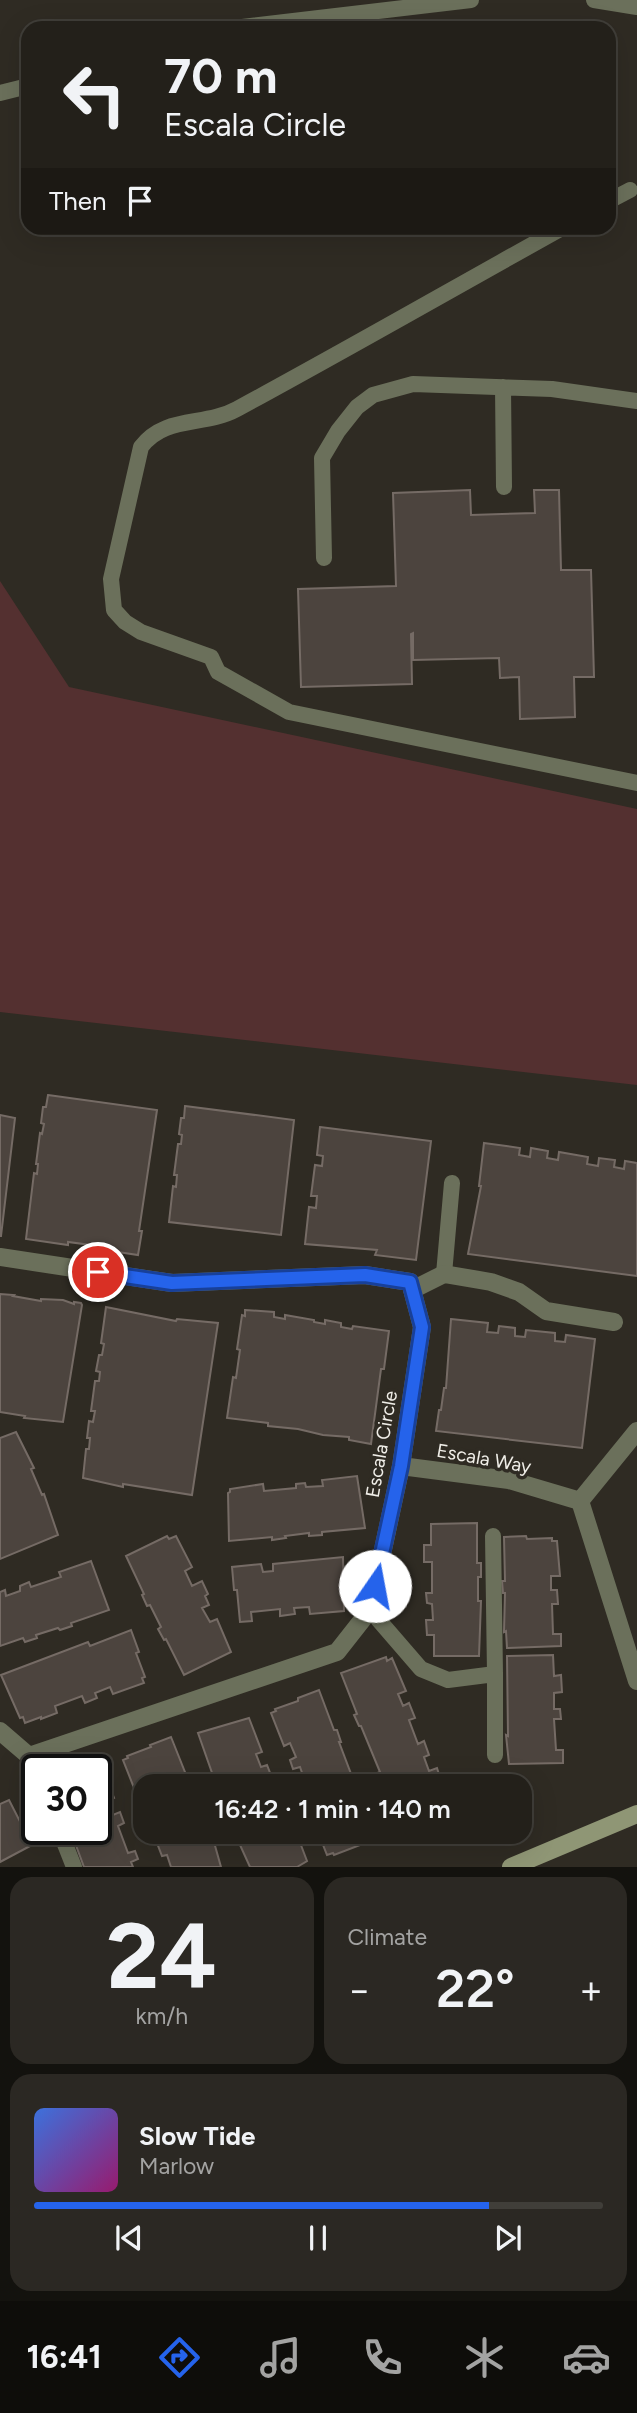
<!DOCTYPE html>
<meta charset="utf-8">
<style>
body{margin:0;font-family:Figtree,sans-serif;background:#2b2823;color:#f1f3f6;height:100vh;display:flex;flex-direction:column;font-size:26px;white-space:nowrap}
*{box-sizing:border-box;margin:0}
p{font-size:23px;color:#a3a3a2}
.icon{flex:none;width:38px;height:38px;fill:none;stroke:currentColor;stroke-width:2;stroke-linecap:round;stroke-linejoin:round}
.map{position:relative;height:1867px;overflow:hidden}
.details{display:flex;flex-direction:column;gap:10px;padding:10px;background:#13120e;flex:1}
.details>*{flex:none}
.hud{position:absolute;left:21px;top:21px;width:595px;height:214px;border-radius:21px;box-shadow:0 7px 28px #0002,0 0 0 2px #403e39;background:#23201a;color:#f1f3f6;overflow:hidden}
.speed{position:absolute;left:21px;top:1754px;display:flex;gap:14px;font-size:35px;font-weight:700;text-align:center}
.speed>*{display:grid;place-content:center;width:91px;height:91px;border-radius:50%;background:#23201a;box-shadow:0 7px 28px #0002,0 0 0 2px #403e39;line-height:1}
.speed .limit{border:4px solid #111;border-radius:10px;background:#fff;color:#111}
.pin{position:absolute;display:grid;place-items:center;width:60px;height:60px;color:#fff;margin:-30px;border:4px solid #fff;border-radius:50%;box-shadow:0 2px 7px #0007}
.me{position:absolute;width:77px;margin:-38px;rotate:12deg;stroke-linejoin:round;filter:drop-shadow(0 0 5px #0008)}
.turn{display:flex;align-items:center;gap:24px;height:147px;padding:0 28px;font-size:32px}
.turn .icon{width:91px;height:91px;stroke-width:2.5}
.turn b{display:block;font-size:49px;line-height:60px}
.then{display:flex;align-items:center;height:66px;padding:0 28px;background:#0003;gap:14px;font-size:26px}
.big{font-size:52px;font-weight:600;line-height:1.1}
.details .widget{flex:1;display:flex;flex-direction:column;justify-content:center;gap:10px;min-width:0;padding:0 24px;border-radius:21px;background:#2b2823}
.details .dial{align-items:center;gap:0}
.dial b{font-size:91px;line-height:1}
.song{display:flex;align-items:center;gap:21px}
.cover{width:84px;height:84px;border-radius:10px;background:linear-gradient(135deg,hsl(220 70% 55%),hsl(320 70% 35%))}
.played{height:7px;border-radius:4px;background:linear-gradient(90deg,#2563eb 80%,#403e39 80%)}
.keys{display:flex;justify-content:space-around;direction:ltr}
.heat{display:flex;justify-content:space-between;align-items:center;font-size:38px;direction:ltr}
.details .tiles{flex:1;display:grid;gap:10px;grid-template-columns:1fr 1fr}
.widget:last-child{grid-column:span 2}
.trip{position:absolute;left:133px;top:1774px;width:399px;height:70px;border-radius:21px;background:#23201a;box-shadow:0 7px 28px #0002,0 0 0 2px #403e39;font-weight:600;line-height:70px;text-align:center}
.dock{display:flex;height:112px;justify-content:space-around;align-items:center;background:#0e0d0a;color:#a3a3a2}
.dock .icon{width:49px;height:49px}
.dock .active{color:#2563eb}
.dock b{font-size:32px;color:#f1f3f6}
.map>svg:first-child{display:block}
.green{fill:#543030}
.building{fill:#4c443e;stroke:#756b65;stroke-width:2}
.lines{fill:none;stroke-linecap:round;stroke-linejoin:round}
.lane{stroke:#6b705b;stroke-width:16}
.street{stroke:#6b705b;stroke-width:18}
.secondary{stroke:#8f9675;stroke-width:18}
.route-casing{stroke:#184099;stroke-width:18}
.route{stroke:#2563eb;stroke-width:12}
.labels{text-anchor:middle;stroke-width:7;stroke-linejoin:round;paint-order:stroke}
.street-label{font-size:19px;fill:#f0eee8;stroke:#2f2b23}
</style>
<div class="map">
<svg width="637" height="1867" viewBox="0 0 637 1867">
<rect width="100%" height="100%" fill="#2f2b23"/>
<path class="green" d="M 0,581 L 69,687 L 637,809 L 637,1085 L 0,1012 Z"/>
<path class="building" d="M 470,490 L 471,515 L 535,513 L 534,490 L 559,490 L 561,570 L 591,570 L 594,677 L 574,677 L 575,717 L 520,719 L 519,677 L 500,678 L 499,658 L 413,660 L 413,633 L 411,634 L 412,684 L 301,687 L 298,589 L 396,586 L 393,493 Z
M 48,1095 L 157,1110 L 139,1231 L 142,1231 L 138,1255 L 98,1249 L 98,1246 L 68,1242 L 68,1245 L 26,1239 L 34,1173 L 37,1174 L 38,1164 L 36,1164 L 40,1133 L 42,1134 L 44,1124 L 41,1123 L 43,1107 L 46,1107 Z
M 185,1106 L 294,1120 L 281,1235 L 169,1222 L 173,1186 L 176,1187 L 177,1175 L 174,1175 L 178,1144 L 181,1144 L 182,1135 L 179,1134 L 181,1118 L 184,1118 Z
M 0,1115 L 15,1118 L 1,1236 L 0,1236 Z
M 320,1127 L 431,1141 L 416,1260 L 375,1255 L 377,1250 L 305,1244 L 309,1207 L 316,1208 L 317,1196 L 311,1196 L 315,1165 L 322,1166 L 323,1156 L 317,1155 Z
M 484,1143 L 520,1148 L 519,1155 L 530,1157 L 531,1148 L 548,1151 L 547,1158 L 558,1160 L 559,1152 L 588,1157 L 587,1164 L 598,1166 L 599,1158 L 615,1160 L 614,1167 L 624,1169 L 625,1161 L 637,1163 L 637,1276 L 468,1254 L 481,1186 L 479,1186 Z
M 0,1294 L 14,1295 L 13,1296 L 41,1301 L 41,1299 L 63,1300 L 74,1304 L 74,1302 L 81,1303 L 82,1305 L 63,1422 L 24,1418 L 25,1416 L 0,1412 Z
M 106,1307 L 176,1321 L 177,1319 L 218,1323 L 192,1495 L 123,1484 L 123,1487 L 83,1478 L 86,1449 L 89,1449 L 90,1438 L 87,1438 L 89,1421 L 93,1422 L 95,1411 L 91,1411 L 95,1381 L 99,1381 L 100,1372 L 96,1371 L 99,1355 L 102,1355 L 104,1344 L 101,1343 Z
M 245,1310 L 274,1312 L 274,1317 L 285,1319 L 285,1315 L 314,1320 L 314,1322 L 325,1324 L 325,1320 L 341,1323 L 341,1327 L 352,1329 L 353,1326 L 389,1331 L 384,1369 L 381,1369 L 371,1444 L 349,1440 L 349,1437 L 323,1435 L 298,1429 L 268,1426 L 268,1423 L 227,1418 L 233,1377 L 236,1378 L 240,1350 L 237,1349 L 242,1315 L 245,1316 Z
M 451,1319 L 488,1323 L 487,1332 L 498,1333 L 499,1326 L 515,1328 L 515,1336 L 525,1337 L 526,1330 L 555,1333 L 555,1341 L 565,1342 L 566,1335 L 595,1339 L 582,1448 L 436,1431 L 439,1410 L 441,1410 L 444,1388 L 446,1388 Z
M 16,1432 L 34,1468 L 31,1469 L 42,1495 L 44,1494 L 58,1535 L 0,1559 L 0,1438 Z
M 357,1476 L 365,1528 L 322,1532 L 322,1535 L 309,1536 L 309,1533 L 285,1536 L 286,1538 L 272,1540 L 272,1537 L 229,1541 L 228,1493 L 230,1492 L 230,1489 L 263,1484 L 264,1491 L 296,1488 L 296,1484 L 305,1483 L 306,1487 L 323,1486 L 322,1480 Z
M 477,1523 L 477,1563 L 481,1563 L 481,1577 L 478,1577 L 478,1601 L 481,1601 L 479,1656 L 434,1656 L 434,1635 L 427,1635 L 426,1620 L 433,1620 L 432,1604 L 427,1603 L 426,1593 L 432,1593 L 432,1562 L 424,1562 L 424,1545 L 431,1545 L 431,1524 Z
M 167,1536 L 169,1539 L 176,1536 L 192,1567 L 185,1571 L 192,1586 L 202,1581 L 208,1594 L 205,1596 L 209,1605 L 202,1608 L 210,1622 L 217,1619 L 231,1652 L 184,1675 L 166,1639 L 164,1640 L 158,1629 L 161,1627 L 150,1605 L 147,1606 L 142,1595 L 144,1594 L 126,1556 Z
M 526,1536 L 527,1539 L 552,1538 L 552,1541 L 557,1541 L 560,1576 L 551,1576 L 551,1590 L 557,1590 L 558,1604 L 552,1604 L 553,1634 L 561,1634 L 561,1646 L 507,1648 L 506,1631 L 504,1632 L 505,1593 L 503,1593 L 502,1581 L 505,1581 L 504,1537 Z
M 343,1557 L 344,1611 L 310,1614 L 309,1607 L 294,1608 L 295,1614 L 280,1616 L 280,1609 L 251,1612 L 252,1621 L 240,1622 L 237,1590 L 234,1590 L 232,1567 L 261,1564 L 263,1572 L 273,1571 L 273,1564 Z
M 91,1561 L 109,1610 L 71,1623 L 72,1626 L 60,1630 L 58,1628 L 36,1635 L 37,1638 L 25,1642 L 23,1638 L 0,1646 L 0,1592 L 5,1590 L 6,1596 L 20,1591 L 20,1586 L 29,1582 L 31,1587 L 61,1577 L 59,1572 Z
M 131,1630 L 139,1652 L 136,1653 L 145,1677 L 142,1678 L 144,1683 L 113,1694 L 110,1687 L 95,1693 L 97,1698 L 85,1703 L 82,1696 L 55,1706 L 57,1713 L 41,1719 L 41,1717 L 25,1723 L 23,1717 L 20,1718 L 1,1675 L 88,1642 L 90,1646 Z
M 553,1655 L 554,1676 L 561,1675 L 562,1692 L 554,1693 L 554,1709 L 560,1709 L 561,1719 L 554,1719 L 556,1750 L 563,1750 L 563,1763 L 509,1764 L 506,1735 L 508,1736 L 507,1656 Z
M 386,1657 L 387,1661 L 392,1658 L 406,1691 L 398,1694 L 403,1706 L 409,1703 L 415,1718 L 409,1720 L 418,1744 L 424,1741 L 429,1755 L 424,1757 L 429,1771 L 437,1768 L 443,1787 L 382,1785 L 377,1773 L 380,1772 L 361,1726 L 359,1726 L 354,1715 L 357,1714 L 341,1673 Z
M 319,1690 L 334,1730 L 337,1730 L 341,1742 L 339,1742 L 356,1787 L 307,1787 L 300,1767 L 293,1769 L 290,1760 L 296,1757 L 290,1743 L 284,1746 L 271,1713 L 276,1711 L 275,1709 L 298,1701 L 298,1698 Z
M 249,1718 L 262,1752 L 256,1754 L 261,1767 L 267,1765 L 272,1778 L 266,1780 L 268,1787 L 217,1787 L 198,1733 Z
M 171,1737 L 187,1777 L 189,1776 L 193,1787 L 145,1787 L 145,1797 L 143,1790 L 136,1793 L 123,1760 L 128,1758 L 127,1756 L 151,1747 L 150,1745 Z
M 101,1764 L 114,1798 L 108,1800 L 113,1815 L 120,1812 L 124,1823 L 118,1826 L 128,1853 L 135,1851 L 138,1859 L 131,1862 L 133,1867 L 84,1867 L 71,1832 L 69,1833 L 67,1829 L 96,1829 L 96,1769 L 86,1769 Z
M 9,1800 L 32,1845 L 0,1862 L 0,1804 Z
M 159,1832 L 208,1832 L 209,1836 L 212,1835 L 221,1867 L 171,1867 L 167,1855 L 162,1856 L 157,1843 L 162,1841 Z
M 296,1832 L 307,1861 L 297,1867 L 250,1867 L 235,1834 Z
M 318,1832 L 373,1832 L 376,1839 L 334,1855 L 333,1853 L 327,1855 Z"/>
<g class="lines">
<path class="lane" d="M 594,0 L 637,7
M 234,28 L 471,0
M 0,93 L 28,86
M 609,201 L 630,190
M 562,228 C 454,288 346,350 237,409 C 204,427 165,415 141,447 L 111,579 L 114,610 L 125,622 L 141,632 L 211,657 L 218,672 L 289,712 L 637,783
M 503,387 L 504,487
M 324,558 L 322,458 L 338,431 L 357,407 L 373,395 L 413,384 L 552,389 L 637,401
M 444,1274 L 452,1183
M 493,1536 L 495,1674
M 370,1610 L 421,1669 L 448,1680 L 495,1674 L 495,1755
M 29,1756 L 37,1775
M 59,1829 L 74,1867"/>
<path class="street" d="M 0,1257 L 172,1283 L 365,1275 L 410,1282 L 422,1327 L 401,1466 L 370,1610 L 337,1652 L 29,1756 L 0,1731
M 412,1290 L 444,1274 L 491,1282 L 519,1292 L 546,1311 L 614,1322
M 401,1466 L 509,1480 L 580,1501 L 637,1681
M 580,1501 L 637,1431"/>
<path class="secondary" d="M 511,1867 L 637,1814"/>
</g>
<g class="lines">
<defs>
<path id="route" d="M 98,1272 L 172,1283 L 365,1275 L 410,1282 L 422,1327 L 401,1466 L 375,1586"/>
</defs>
<use href="#route" class="route-casing"/>
<use href="#route" class="route"/>
</g>
<g class="labels">
<g class="street-label">
<text transform="translate(381 1444) rotate(-80)" y="7">Escala Circle</text>
<text transform="translate(484 1458) rotate(10)" y="7">Escala Way</text>
</g>
</g>
</svg>
<div class="speed"><div class="limit">30</div></div>
<div class="pin" style="left:98px;top:1272px;background:#d93025"><svg class="icon" aria-label="arrive" viewBox="0 0 24 24"><path d="M6 21V4h12l-3 4 3 4H6"/></svg></div>
<svg class="me" style="left:375px;top:1586px" viewBox="-20 -20 40 40"><circle r="19" fill="#fff"/><path d="M0-13L10 11 0 6-10 11z" fill="#2563eb"/></svg>
<div class="trip">16:42 · 1 min · 140 m</div>
<div class="hud">
<div class="turn"><svg class="icon" aria-label="left" viewBox="0 0 24 24"><path d="M17 20v-9H6M10 6l-5 5 5 5"/></svg><div><b>70 m</b>Escala Circle</div></div>
<div class="then">Then<svg class="icon" aria-label="arrive" viewBox="0 0 24 24"><path d="M6 21V4h12l-3 4 3 4H6"/></svg></div>
</div>
</div>
<section class="details">
<div class="tiles">
<div class="widget dial"><b>24</b><p>km/h</p></div>
<div class="widget"><p>Climate</p>
<div class="heat"><a>−</a><b class="big">22°</b><a>+</a></div>
</div>
<div class="widget">
<div class="song"><i class="cover"></i><div><b>Slow Tide</b><p>Marlow</p></div></div>
<div class="played"></div>
<div class="keys"><svg class="icon" aria-label="previous" viewBox="0 0 24 24"><path d="M18 5L8 12l10 7zM5 5v14"/></svg><svg class="icon" aria-label="pause" viewBox="0 0 24 24"><path d="M8 5v14M16 5v14"/></svg><svg class="icon" aria-label="next" viewBox="0 0 24 24"><path d="M6 5l10 7-10 7zM19 5v14"/></svg></div>
</div>
</div>
</section>
<nav class="dock">
<b>16:41</b>
<svg class="icon active" aria-label="directions" viewBox="0 0 24 24"><path d="M12 3l9 9-9 9-9-9zM9 14v-3h6M13 9l2 2-2 2"/></svg>
<svg class="icon" aria-label="music" viewBox="0 0 24 24"><path d="M9 18V5l10-2v13"/><circle cx="6" cy="18" r="3"/><circle cx="16" cy="16" r="3"/></svg>
<svg class="icon" aria-label="phone" viewBox="0 0 24 24"><path d="M5 4h4l2 5-3 2q2 4 5 5l2-3 5 2v4C11 20 4 13 5 4z"/></svg>
<svg class="icon" aria-label="climate" viewBox="0 0 24 24"><path d="M12 3v18M4 7l16 10M4 17L20 7"/></svg>
<svg class="icon" aria-label="car" viewBox="0 0 24 24"><path d="M5 17H2v-5l4-1 3-4h7l3 4 3 1v5h-3M9 17h6M6 11h13"/><circle cx="7" cy="17" r="2"/><circle cx="17" cy="17" r="2"/></svg>
</nav>
